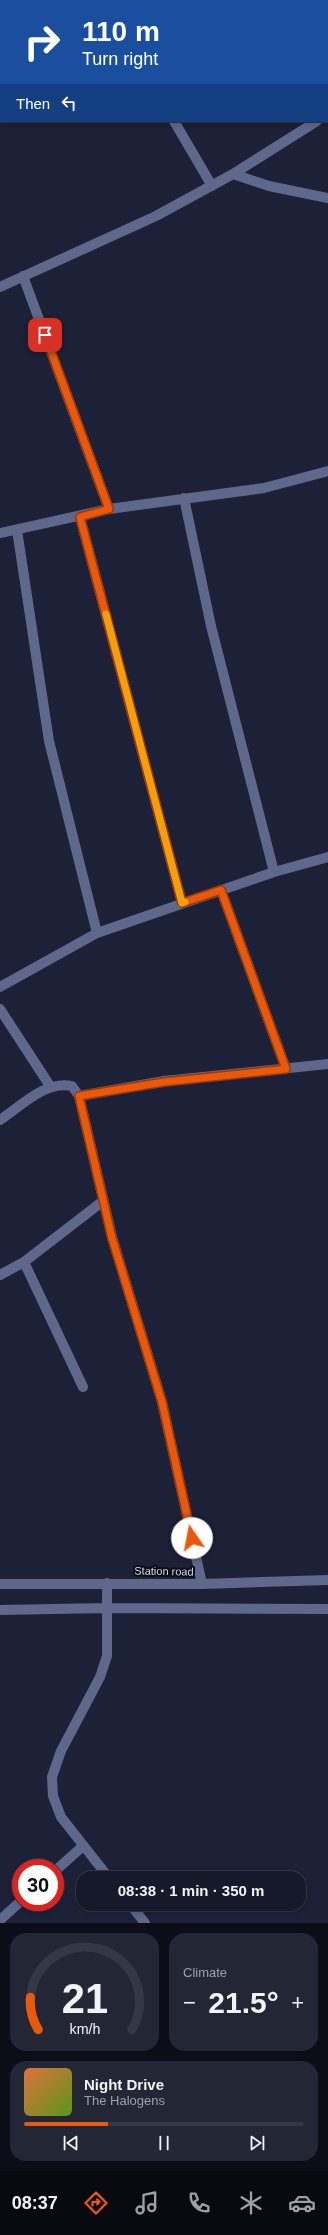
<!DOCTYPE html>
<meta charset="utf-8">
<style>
body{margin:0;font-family:Helvetica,sans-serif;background:#222635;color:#f1f3f6;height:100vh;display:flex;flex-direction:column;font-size:15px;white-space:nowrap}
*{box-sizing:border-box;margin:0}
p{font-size:13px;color:#9da0a8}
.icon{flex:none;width:22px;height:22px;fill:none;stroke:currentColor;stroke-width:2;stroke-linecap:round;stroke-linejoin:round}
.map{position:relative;height:1923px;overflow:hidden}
.details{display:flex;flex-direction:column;gap:10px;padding:10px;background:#0c0e17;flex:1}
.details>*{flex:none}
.hud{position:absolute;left:0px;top:0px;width:328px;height:122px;box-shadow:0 2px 6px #0003,0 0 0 1px #343846;background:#1a4fa0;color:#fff;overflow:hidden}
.speed{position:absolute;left:12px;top:1859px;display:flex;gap:8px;font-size:20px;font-weight:700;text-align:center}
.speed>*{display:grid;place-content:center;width:52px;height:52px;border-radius:50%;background:#151929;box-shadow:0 2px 6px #0003,0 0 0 1px #343846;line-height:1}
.speed .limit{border:6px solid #d22;background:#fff;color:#111}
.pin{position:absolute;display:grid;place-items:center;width:34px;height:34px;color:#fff;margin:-17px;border-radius:8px;box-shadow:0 2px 6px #0006}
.me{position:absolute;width:44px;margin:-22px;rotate:348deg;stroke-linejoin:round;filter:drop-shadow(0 0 3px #0008)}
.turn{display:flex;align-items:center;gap:14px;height:84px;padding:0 16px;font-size:18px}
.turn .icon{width:52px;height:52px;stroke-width:2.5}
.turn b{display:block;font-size:28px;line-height:34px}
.then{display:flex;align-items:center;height:38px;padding:0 16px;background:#0003;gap:8px;font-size:15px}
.big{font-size:30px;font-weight:700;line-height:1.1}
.details .tile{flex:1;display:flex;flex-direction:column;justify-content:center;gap:6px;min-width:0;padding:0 14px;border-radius:16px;background:#222635}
.details .dial{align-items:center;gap:0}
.dial svg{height:104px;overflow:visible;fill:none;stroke:#343846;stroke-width:7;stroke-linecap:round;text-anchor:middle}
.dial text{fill:#f1f3f6;stroke:none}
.song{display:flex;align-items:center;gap:12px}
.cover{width:48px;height:48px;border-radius:6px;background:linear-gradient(135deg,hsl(20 70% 55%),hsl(90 70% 35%))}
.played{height:4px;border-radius:2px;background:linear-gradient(90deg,#ea580c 30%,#343846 30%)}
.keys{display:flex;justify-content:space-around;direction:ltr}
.heat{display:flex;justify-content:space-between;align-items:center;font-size:22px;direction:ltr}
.details .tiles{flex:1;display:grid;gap:10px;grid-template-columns:1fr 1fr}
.tile:last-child{grid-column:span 2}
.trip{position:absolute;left:76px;top:1871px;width:230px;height:40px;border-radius:16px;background:#151929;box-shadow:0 2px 6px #0003,0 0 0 1px #343846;font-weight:700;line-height:40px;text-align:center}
.tabs{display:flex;height:64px;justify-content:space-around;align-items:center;background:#080a10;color:#9da0a8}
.tabs .icon{width:28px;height:28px}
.tabs .selected{color:#ea580c}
.tabs b{font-size:18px;color:#f1f3f6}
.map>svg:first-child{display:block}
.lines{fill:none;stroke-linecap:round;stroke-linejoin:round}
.minor{stroke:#5f688b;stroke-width:10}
.route-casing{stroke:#983908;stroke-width:10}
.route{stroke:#ea580c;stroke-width:7}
.slow{stroke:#f59e0b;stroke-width:7}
.labels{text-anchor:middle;stroke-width:4;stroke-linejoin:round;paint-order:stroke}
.street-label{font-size:11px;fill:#d6daea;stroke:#090b15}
</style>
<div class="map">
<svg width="328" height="1923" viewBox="0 0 328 1923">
<rect width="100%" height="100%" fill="#1c2137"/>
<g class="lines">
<path class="minor" d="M 103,0 L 103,1
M 280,0 L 281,1
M 33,1 L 34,0
M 0,40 L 1,39
M 327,109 L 328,111
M 174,121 L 212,186
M 233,174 L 269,186 L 328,198
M 23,276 L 109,509
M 0,287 L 156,216 L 233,174 L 317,121
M 184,498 L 211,626 L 274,872
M 80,517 L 182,903
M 17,530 L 49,741 L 97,933
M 0,533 L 109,509 L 264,488 L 328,471
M 221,890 L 286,1069
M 0,987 L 97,933 L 274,872 L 328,857
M 0,1009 L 50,1086
M 79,1096 L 164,1081 L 328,1064
M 0,1120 C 21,1106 46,1080 72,1086 L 79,1096 L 112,1237 L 162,1402 L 202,1584
M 24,1262 L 83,1387
M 0,1275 L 24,1262 L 103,1201
M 107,1583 L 107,1656 L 100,1677 L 61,1751 L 52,1777 L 53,1796 L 61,1817 L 109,1878
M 0,1584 L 202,1584 L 328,1580
M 0,1610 L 107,1608 L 328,1609
M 55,1871 L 83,1846
M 130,1904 L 145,1923
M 0,1920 L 21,1901"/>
</g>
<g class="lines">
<defs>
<path id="route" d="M 45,335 L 109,509 L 80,517 L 182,903 L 221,890 L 286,1069 L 164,1082 L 79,1096 L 112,1238 L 162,1402 L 192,1538"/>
</defs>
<use href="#route" class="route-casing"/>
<use href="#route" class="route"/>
<path class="slow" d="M 106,614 L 182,903 L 185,902"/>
</g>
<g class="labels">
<g class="street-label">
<text transform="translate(164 1571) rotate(1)" y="4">Station road</text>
</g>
</g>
</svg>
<div class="speed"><div class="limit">30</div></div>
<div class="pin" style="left:45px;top:335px;background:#d93025"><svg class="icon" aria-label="arrive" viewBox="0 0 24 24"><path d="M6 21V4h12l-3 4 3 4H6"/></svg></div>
<svg class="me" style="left:192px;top:1538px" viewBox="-20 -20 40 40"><circle r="19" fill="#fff"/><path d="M0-13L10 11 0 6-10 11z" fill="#ea580c"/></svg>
<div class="trip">08:38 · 1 min · 350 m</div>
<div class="hud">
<div class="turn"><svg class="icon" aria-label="right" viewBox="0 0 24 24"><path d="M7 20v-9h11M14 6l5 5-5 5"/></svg><div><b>110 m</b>Turn right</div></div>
<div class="then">Then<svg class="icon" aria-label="left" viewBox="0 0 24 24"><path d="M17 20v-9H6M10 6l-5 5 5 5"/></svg></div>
</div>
</div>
<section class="details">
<div class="tiles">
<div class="tile dial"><svg viewBox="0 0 100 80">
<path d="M14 69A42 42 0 1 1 86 69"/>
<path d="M14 69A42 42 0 0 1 8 44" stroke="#ea580c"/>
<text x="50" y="56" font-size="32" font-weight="700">21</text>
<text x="50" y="72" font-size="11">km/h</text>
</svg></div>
<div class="tile"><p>Climate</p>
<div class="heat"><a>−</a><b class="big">21.5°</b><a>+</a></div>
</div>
<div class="tile">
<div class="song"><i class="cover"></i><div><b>Night Drive</b><p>The Halogens</p></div></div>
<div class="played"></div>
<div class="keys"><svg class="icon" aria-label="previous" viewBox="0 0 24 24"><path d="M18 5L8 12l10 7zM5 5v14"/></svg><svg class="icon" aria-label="pause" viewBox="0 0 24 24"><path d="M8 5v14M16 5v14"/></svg><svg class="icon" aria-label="next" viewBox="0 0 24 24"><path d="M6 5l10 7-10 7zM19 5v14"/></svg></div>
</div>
</div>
</section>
<nav class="tabs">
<b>08:37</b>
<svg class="icon selected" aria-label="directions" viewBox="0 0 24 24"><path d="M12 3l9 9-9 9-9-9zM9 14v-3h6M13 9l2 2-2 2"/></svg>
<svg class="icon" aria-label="music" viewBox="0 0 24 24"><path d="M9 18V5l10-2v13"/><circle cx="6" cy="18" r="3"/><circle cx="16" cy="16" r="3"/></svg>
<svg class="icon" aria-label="phone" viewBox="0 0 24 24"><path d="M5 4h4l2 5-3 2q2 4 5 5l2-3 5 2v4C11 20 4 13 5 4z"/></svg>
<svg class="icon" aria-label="climate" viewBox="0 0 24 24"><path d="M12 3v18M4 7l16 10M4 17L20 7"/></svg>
<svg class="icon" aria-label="car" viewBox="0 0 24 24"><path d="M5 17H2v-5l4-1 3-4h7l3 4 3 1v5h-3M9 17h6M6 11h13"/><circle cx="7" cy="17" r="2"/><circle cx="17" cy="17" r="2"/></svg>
</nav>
